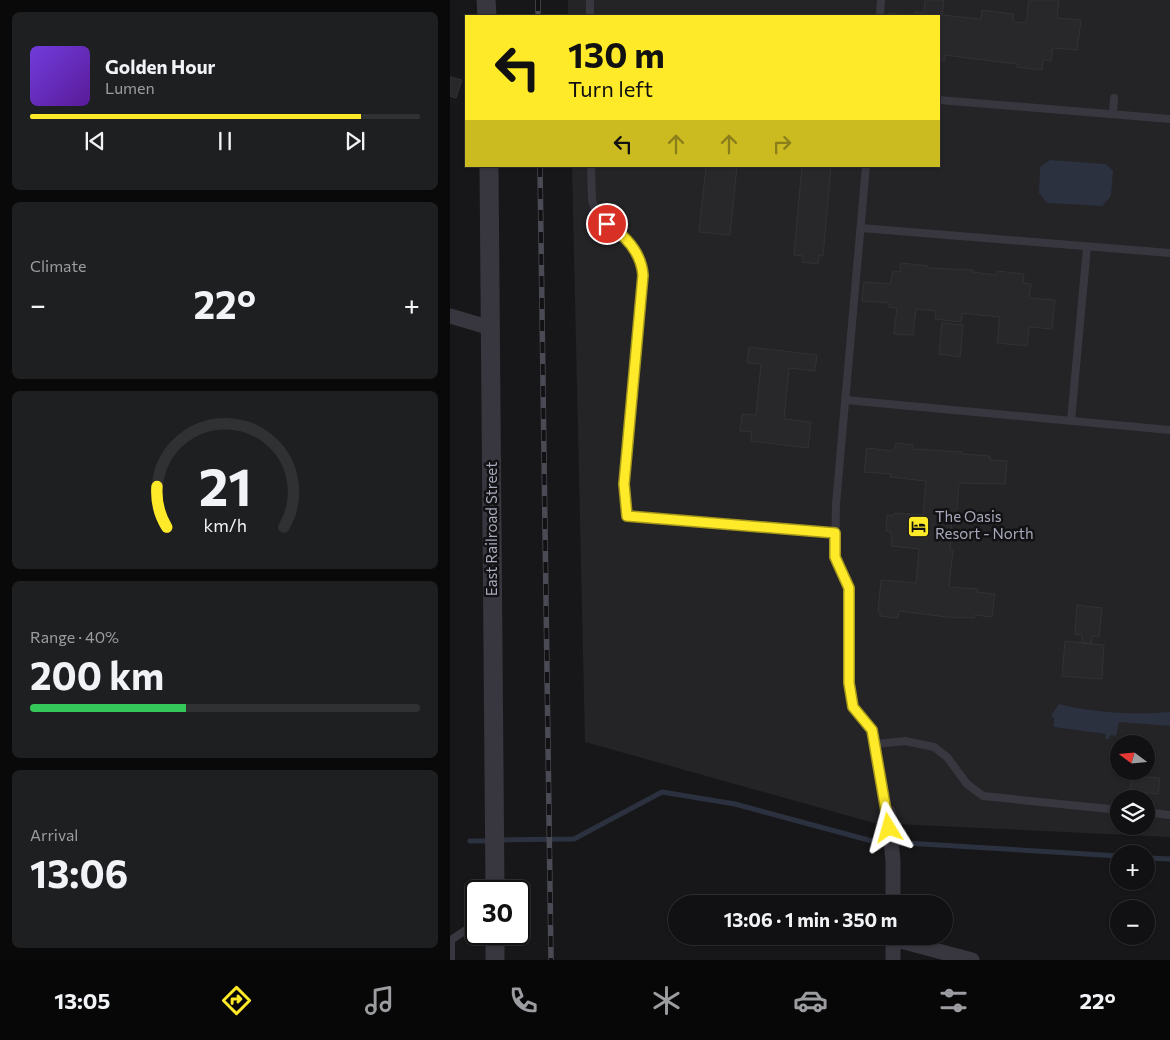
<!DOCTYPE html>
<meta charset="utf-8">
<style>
body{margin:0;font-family:Commissioner,sans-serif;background:#1e1f21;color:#f1f3f6;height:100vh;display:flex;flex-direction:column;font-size:19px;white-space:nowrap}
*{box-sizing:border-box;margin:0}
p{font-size:16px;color:#9c9da0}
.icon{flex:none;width:28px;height:28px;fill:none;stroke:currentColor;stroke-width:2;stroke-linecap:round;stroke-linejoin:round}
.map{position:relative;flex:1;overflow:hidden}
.side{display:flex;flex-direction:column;gap:12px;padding:12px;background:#09090a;width:450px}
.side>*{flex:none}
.top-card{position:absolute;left:15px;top:15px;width:475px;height:152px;border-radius:0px;box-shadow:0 1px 4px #0004,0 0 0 1px #303133;background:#ffea29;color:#111;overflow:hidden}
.needle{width:32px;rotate:286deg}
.controls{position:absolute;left:660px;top:735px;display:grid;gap:10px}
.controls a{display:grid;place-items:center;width:45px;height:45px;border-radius:50%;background:#111113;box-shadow:0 1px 4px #0004,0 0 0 1px #303133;font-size:25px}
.speed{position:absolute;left:15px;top:880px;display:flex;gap:10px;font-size:25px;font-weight:700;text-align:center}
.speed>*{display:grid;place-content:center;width:65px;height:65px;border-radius:50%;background:#111113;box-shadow:0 1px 4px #0004,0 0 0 1px #303133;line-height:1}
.speed .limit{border:2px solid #111;border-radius:8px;background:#fff;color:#111}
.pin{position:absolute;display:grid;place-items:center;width:42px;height:42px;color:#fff;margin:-21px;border:2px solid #fff;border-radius:50%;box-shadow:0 1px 5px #0007}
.me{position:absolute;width:55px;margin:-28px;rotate:352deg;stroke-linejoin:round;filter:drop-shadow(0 0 4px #0008)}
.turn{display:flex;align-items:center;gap:18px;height:105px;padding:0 20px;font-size:22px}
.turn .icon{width:65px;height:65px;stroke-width:2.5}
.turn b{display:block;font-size:35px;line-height:42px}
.lanes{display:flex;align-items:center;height:48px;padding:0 20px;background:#0003;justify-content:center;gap:25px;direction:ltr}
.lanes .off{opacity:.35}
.big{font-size:38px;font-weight:700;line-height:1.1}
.side .card{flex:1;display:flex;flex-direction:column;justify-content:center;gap:8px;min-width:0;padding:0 18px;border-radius:8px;background:#1e1f21}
.side .dial{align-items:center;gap:0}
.dial svg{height:130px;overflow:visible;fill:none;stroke:#303133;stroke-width:7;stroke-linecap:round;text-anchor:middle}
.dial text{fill:#f1f3f6;stroke:none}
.song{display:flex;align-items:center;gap:15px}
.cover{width:60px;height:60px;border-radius:8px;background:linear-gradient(135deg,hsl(260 70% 55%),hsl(270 70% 35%))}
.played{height:5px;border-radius:2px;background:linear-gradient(90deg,#ffea29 85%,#303133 85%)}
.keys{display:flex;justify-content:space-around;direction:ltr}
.heat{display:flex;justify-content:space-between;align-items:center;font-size:28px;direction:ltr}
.charge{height:8px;border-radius:4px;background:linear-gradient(90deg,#34c759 40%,#303133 0)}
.trip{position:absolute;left:218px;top:895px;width:285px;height:50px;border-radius:25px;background:#111113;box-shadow:0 1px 4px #0004,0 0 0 1px #303133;font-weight:700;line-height:50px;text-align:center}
.tab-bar{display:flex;height:80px;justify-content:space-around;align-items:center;background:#070708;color:#9c9da0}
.tab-bar .icon{width:35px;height:35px}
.tab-bar .on{color:#ffea29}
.tab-bar b{font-size:22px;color:#f1f3f6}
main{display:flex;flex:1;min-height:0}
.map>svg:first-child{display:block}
.built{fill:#242326;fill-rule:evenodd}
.water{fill:#2b313f}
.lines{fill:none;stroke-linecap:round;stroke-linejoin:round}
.stream{stroke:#2b313f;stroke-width:5}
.building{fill:#28272a;stroke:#323135}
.service{stroke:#38373f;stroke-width:8}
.minor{stroke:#38373f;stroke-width:15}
.tertiary{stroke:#38373f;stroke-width:19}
.rail-casing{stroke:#4a4a54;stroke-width:5.5}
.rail{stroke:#121214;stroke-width:4;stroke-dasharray:11;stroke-linecap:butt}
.route-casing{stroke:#a6981b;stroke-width:12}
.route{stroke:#ffea29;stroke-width:9}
.labels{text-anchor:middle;stroke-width:5;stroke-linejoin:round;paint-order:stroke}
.poi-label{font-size:15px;fill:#a8a9ba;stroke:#121214;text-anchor:start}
.street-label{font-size:15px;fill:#a8a9ba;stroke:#121214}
</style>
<main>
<section class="side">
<div class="card">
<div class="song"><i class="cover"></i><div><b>Golden Hour</b><p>Lumen</p></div></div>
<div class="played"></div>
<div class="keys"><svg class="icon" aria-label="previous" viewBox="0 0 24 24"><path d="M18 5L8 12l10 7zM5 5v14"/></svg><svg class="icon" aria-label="pause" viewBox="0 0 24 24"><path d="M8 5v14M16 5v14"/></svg><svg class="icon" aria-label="next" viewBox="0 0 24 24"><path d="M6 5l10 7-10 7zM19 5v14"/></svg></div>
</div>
<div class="card"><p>Climate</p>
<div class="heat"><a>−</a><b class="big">22°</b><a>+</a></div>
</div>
<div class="card dial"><svg viewBox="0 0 100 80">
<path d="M14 69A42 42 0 1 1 86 69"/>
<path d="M14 69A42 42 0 0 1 8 44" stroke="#ffea29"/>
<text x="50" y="56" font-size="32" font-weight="700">21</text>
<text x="50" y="72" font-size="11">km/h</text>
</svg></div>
<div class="card"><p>Range · 40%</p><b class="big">200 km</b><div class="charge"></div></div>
<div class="card"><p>Arrival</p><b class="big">13:06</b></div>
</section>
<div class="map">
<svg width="720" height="960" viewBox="0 0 720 960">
<rect width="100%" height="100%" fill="#171719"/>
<path class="built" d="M 118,0 L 720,0 L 720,837 L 424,823 L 135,742 L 122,166 L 489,166 L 489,16 L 118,16 ZM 669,744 L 696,744 L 696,771 L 669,771 ZM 669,799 L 696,799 L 696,826 L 669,826 Z"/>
<path class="water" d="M 600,160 L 656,164 L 663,171 L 661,196 L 652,206 L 597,203 L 589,193 L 590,167 Z
M 609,704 C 644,713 684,715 720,712 L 720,726 L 669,722 L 666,736 L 660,735 L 659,739 L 655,739 L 656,734 L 604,727 L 604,718 L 601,716 Z"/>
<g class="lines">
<path class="stream" d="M 48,840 L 124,839 L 212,792 L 285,804 L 422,841 L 669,856
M 20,841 L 40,841
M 696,858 L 720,859"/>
</g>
<path class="building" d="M 475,0 L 494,0 L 492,15 L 531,19 L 532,10 L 564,14 L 563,22 L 576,23 L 579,0 L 609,0 L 607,18 L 631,20 L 627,50 L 603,48 L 601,61 L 593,60 L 592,70 L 567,67 L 567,64 L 495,55 L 495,61 L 489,60 L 489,16 L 438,16 L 439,13 L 464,16 L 465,12 L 474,13 Z
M 0,77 L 12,80 L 6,98 L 0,96 Z
M 256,166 L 287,166 L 280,235 L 249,232 Z
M 352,166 L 381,166 L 373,256 L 369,255 L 368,264 L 352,262 L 353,256 L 344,255 Z
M 451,263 L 478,266 L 478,268 L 523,270 L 522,272 L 547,275 L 547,271 L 574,274 L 573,283 L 581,284 L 579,298 L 605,300 L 602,329 L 579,327 L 577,346 L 547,343 L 550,317 L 512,313 L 511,322 L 485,319 L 486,311 L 466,309 L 463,335 L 444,334 L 447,308 L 439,307 L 439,303 L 412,301 L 414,282 L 440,284 L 443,271 L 450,272 Z
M 492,323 L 513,325 L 510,357 L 489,354 Z
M 299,347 L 367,355 L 365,371 L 339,368 L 334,419 L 361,422 L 358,448 L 301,441 L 302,432 L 290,431 L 292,414 L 306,415 L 311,364 L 297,363 Z
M 446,443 L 463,445 L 463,449 L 512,452 L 512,454 L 540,456 L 540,460 L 557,461 L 555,484 L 509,483 L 506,521 L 502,520 L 500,549 L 503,550 L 499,587 L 528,589 L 527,592 L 545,594 L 542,617 L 525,615 L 524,618 L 497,617 L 449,611 L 448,618 L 430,616 L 430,611 L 428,611 L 431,580 L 466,583 L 469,549 L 442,546 L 441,532 L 436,531 L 437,515 L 442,516 L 445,513 L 473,515 L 476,481 L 440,477 L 441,474 L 414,472 L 417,448 L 443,451 Z
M 627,605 L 652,608 L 649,637 L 642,636 L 641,644 L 632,643 L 632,635 L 625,634 Z
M 615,641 L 654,645 L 652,679 L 612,676 Z
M 682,776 L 710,778 L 708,794 L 680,791 Z"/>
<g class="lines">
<path class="service" d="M 140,16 L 140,0
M 430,16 L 431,0
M 489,100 L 720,119
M 663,114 L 664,98
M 141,166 L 142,200 L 146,213 L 178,241 L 187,252 L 192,265 L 191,300 L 174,484 L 177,516 L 385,533
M 416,166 L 386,504 L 385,557 L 399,589 L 399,683 L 403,707 L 422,730 L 438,812
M 411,228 L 720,253
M 395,400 L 720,430
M 621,421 L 637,247
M 425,744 L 455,741 L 484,747 L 497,757 L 517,784 L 533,796 L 669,810
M 696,812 L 720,815
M 1,960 L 1,940 L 16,930 L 26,929"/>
<path class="minor" d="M 0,316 L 41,328
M 438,812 L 443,861 L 443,904
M 443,936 L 443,960
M 443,939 L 522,960"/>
<path class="tertiary" d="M 36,0 L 37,16
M 39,166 L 45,891
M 45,934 L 45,960"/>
<defs>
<path id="rail" d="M 88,0 L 88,16
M 90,166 L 101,960"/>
</defs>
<use href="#rail" class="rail-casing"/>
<use href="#rail" class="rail"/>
</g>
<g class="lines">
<defs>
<path id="route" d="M 157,224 C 176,236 191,252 193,275 L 174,484 L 177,516 L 385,533 L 385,557 L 399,588 L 399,683 L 403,707 L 422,730 L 439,828"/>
</defs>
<use href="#route" class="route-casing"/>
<use href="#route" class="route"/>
</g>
<defs>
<symbol id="hotel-square" viewBox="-11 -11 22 22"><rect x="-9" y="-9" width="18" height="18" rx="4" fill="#ffea29" stroke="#121214"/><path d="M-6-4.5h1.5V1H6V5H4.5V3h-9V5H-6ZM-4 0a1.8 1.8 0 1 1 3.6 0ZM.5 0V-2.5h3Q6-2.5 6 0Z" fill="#111"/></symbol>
</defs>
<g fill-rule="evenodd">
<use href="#hotel-square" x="456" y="514" width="25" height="25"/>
</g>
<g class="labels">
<g class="poi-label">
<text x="485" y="522">The Oasis<tspan x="485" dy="17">Resort - North</tspan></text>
</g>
<g class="street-label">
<text transform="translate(42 529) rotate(-90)" y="5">East Railroad Street</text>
</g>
</g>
</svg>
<div class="controls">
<a><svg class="needle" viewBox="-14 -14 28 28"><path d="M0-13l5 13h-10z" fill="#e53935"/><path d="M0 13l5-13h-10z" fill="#9c9da0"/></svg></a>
<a><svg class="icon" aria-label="layers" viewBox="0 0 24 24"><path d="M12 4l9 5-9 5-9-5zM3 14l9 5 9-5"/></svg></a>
<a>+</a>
<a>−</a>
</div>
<div class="speed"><div class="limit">30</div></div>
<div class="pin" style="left:157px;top:224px;background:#d93025"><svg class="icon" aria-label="arrive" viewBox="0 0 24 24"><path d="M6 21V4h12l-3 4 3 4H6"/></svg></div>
<svg class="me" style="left:439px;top:828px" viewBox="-20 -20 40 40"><path d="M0-17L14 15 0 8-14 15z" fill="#ffea29" stroke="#fff" stroke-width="4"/></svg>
<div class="trip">13:06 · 1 min · 350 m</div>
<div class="top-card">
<div class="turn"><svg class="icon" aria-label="left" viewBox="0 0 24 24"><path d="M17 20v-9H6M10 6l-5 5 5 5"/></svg><div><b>130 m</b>Turn left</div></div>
<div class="lanes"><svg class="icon" aria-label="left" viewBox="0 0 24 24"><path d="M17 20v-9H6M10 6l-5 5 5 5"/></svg><svg class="icon off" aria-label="ahead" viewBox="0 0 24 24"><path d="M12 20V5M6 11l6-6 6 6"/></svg><svg class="icon off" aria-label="ahead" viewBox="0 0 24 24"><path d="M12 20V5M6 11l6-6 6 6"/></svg><svg class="icon off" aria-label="right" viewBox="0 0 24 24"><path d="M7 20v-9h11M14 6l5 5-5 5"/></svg></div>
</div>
</div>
</main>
<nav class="tab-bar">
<b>13:05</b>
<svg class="icon on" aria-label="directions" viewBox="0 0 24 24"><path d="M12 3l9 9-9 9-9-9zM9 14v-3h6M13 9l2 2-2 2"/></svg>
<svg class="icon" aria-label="music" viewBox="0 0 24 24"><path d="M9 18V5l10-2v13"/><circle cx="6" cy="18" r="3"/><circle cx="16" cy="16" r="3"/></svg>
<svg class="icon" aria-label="phone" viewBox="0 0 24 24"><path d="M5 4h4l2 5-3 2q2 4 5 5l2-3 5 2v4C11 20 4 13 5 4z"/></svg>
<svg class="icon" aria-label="climate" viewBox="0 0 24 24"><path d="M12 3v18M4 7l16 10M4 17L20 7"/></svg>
<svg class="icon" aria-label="car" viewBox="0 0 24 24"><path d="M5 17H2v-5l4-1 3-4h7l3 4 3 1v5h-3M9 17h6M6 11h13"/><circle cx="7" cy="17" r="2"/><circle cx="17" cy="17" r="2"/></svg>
<svg class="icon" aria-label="filters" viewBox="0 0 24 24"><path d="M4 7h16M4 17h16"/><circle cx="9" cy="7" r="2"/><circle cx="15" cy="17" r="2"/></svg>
<b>22°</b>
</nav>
